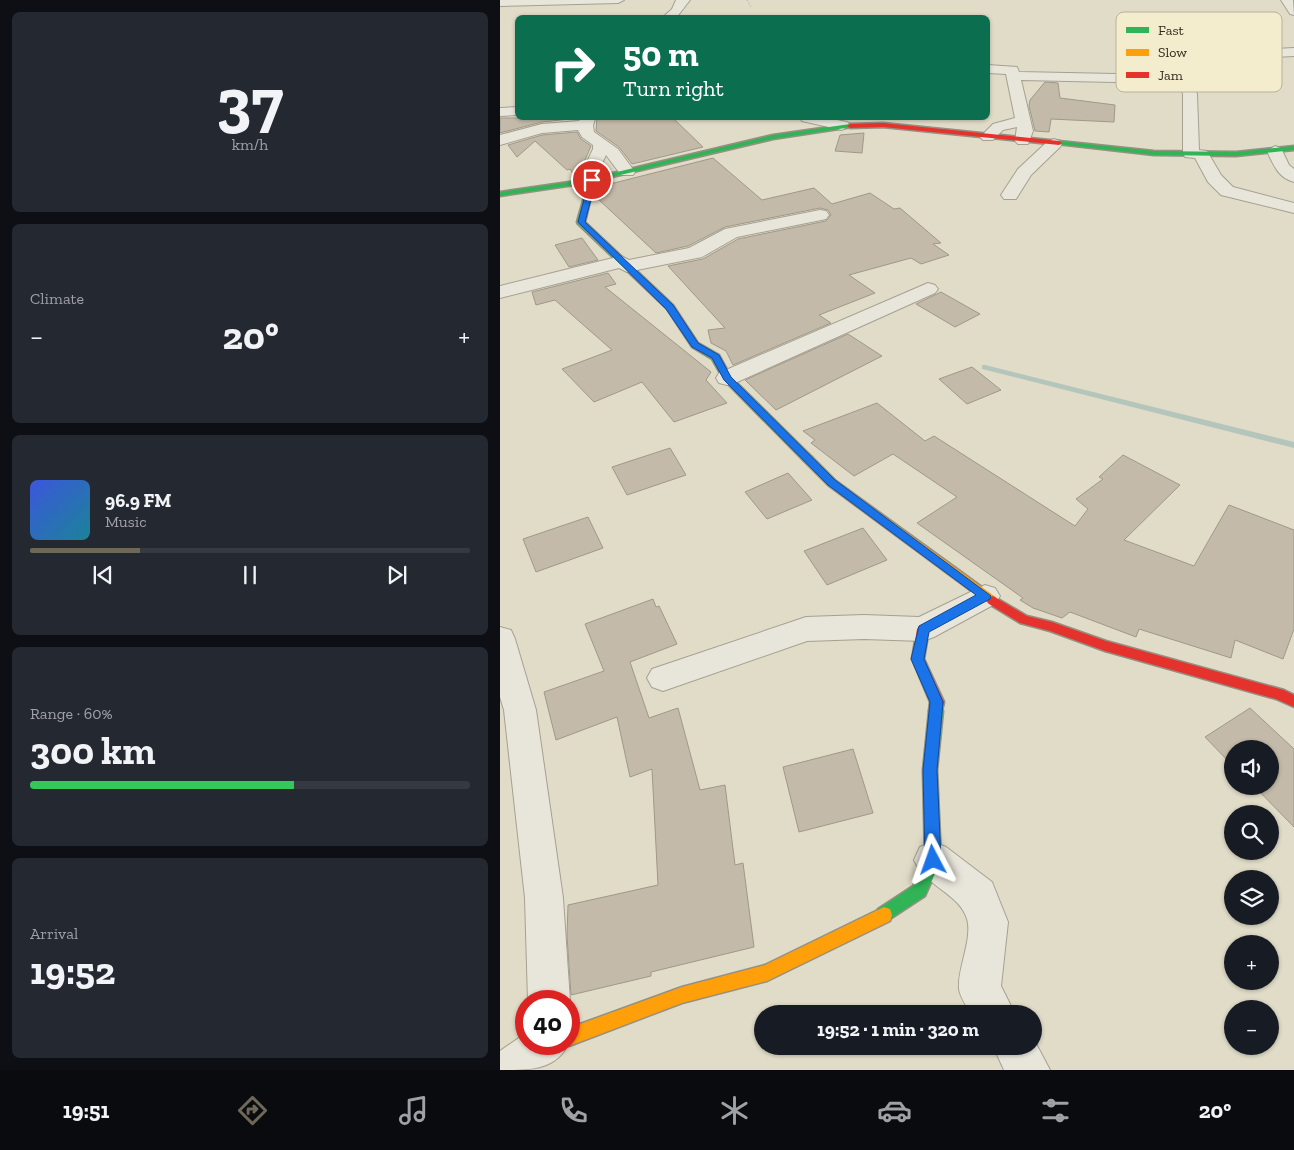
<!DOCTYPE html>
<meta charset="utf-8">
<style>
body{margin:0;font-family:"Zilla Slab",serif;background:#242831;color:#f1f3f6;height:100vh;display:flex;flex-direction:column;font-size:19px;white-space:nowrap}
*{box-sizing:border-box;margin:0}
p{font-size:16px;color:#9ea1a6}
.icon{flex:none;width:28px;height:28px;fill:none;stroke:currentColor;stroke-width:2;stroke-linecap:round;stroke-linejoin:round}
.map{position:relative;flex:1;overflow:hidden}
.side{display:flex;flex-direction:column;gap:12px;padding:12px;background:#0d0f14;width:500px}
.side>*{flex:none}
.hud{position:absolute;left:15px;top:15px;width:475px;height:105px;border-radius:8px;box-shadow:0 1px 4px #0004;background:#0b6e4f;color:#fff;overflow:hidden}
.buttons{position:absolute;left:724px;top:740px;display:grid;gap:10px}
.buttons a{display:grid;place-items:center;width:55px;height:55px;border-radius:50%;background:#171b24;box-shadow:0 1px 4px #0004;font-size:25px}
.speed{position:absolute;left:15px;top:990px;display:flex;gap:10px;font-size:25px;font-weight:700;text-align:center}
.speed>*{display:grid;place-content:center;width:65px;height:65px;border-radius:50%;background:#171b24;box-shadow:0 1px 4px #0004;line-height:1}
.speed .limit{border:8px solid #d22;background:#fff;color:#111}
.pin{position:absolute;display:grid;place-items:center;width:42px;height:42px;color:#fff;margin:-21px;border:2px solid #fff;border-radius:50%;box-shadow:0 1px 5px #0007}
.me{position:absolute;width:55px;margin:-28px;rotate:356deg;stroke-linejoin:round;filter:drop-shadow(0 0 4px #0008)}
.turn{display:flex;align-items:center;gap:18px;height:105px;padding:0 25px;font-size:22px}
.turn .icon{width:65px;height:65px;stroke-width:2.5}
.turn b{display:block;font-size:35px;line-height:42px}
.big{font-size:38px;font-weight:800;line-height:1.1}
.side .card{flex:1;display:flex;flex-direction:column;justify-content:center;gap:8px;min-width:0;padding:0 18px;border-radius:8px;background:#242831}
.side .dial{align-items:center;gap:0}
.dial b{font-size:65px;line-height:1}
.song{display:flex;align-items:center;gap:15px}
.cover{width:60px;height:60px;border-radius:8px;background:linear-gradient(135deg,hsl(230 70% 55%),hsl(190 70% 35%))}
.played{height:5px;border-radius:2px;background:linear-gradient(90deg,#6f6858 25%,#363941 25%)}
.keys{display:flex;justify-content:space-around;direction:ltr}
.heat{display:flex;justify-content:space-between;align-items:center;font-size:28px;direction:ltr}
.charge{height:8px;border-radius:4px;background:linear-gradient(90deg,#34c759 60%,#363941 0)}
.trip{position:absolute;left:254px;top:1005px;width:288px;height:50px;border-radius:25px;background:#171b24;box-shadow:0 1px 4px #0004;font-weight:800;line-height:50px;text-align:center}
.tabs{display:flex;height:80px;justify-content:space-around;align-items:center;background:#090b0e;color:#9ea1a6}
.tabs .icon{width:35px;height:35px}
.tabs .active{color:#6f6858}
.tabs b{font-size:22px;color:#f1f3f6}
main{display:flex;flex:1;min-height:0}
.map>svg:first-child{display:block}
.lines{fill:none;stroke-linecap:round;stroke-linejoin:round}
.stream{fill:#b4c6bc;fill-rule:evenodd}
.building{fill:#c4baa9;stroke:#a09888}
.street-casing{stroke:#a5a092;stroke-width:2}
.fast-casing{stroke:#959082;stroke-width:3}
.slow-casing{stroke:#959082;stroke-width:3}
.jam-casing{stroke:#959082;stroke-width:3}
.path{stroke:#c1bdb1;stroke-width:1;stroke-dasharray:2 1;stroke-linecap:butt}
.street{fill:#e8e6da;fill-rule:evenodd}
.fast{fill:#30b455;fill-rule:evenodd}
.slow{fill:#ff9f0a;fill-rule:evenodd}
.jam{fill:#e5322d;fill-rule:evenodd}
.route{fill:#1a73e8;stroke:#114b97}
.key{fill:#f3eccd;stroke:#b9b298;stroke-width:1}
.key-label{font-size:14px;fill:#32291c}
</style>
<main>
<section class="side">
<div class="card dial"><b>37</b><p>km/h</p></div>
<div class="card"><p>Climate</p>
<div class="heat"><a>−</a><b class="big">20°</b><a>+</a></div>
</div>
<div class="card">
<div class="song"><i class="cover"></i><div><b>96.9 FM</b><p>Music</p></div></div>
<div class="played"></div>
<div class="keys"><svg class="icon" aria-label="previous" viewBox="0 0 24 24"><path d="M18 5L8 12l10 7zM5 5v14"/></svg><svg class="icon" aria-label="pause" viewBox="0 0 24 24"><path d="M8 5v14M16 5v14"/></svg><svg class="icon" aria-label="next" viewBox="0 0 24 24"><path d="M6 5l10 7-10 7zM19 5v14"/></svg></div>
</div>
<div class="card"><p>Range · 60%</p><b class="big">300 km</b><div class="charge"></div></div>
<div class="card"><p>Arrival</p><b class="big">19:52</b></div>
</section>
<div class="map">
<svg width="794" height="1070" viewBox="0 0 794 1070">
<rect width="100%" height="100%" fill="#e0dcc8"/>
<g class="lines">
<path class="stream" d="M 482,365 L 485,365 L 794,442 L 794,448 L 482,369 Z"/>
</g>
<path class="building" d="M 545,82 L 558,83 L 560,98 L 615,105 L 614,122 L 551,119 L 549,132 L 535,131 L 529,106 L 530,100 Z
M 0,118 L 79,118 L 42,122 L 0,133 Z
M 97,118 L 173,118 L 203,147 L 132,164 L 119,147 L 96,131 Z
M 77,132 L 81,139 L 91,146 L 78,176 L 75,177 L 70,169 L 67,170 L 35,141 L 17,157 L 8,145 L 42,135 Z
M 364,133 L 362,153 L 335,151 L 340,135 Z
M 213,158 L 262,200 L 314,188 L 332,204 L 370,193 L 394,209 L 400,208 L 441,243 L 433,244 L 449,255 L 421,264 L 411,258 L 349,275 L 375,293 L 319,315 L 331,323 L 233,365 L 226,351 L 211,343 L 208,330 L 225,328 L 168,266 L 203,259 L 238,239 L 326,221 L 331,215 L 328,210 L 320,208 L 225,227 L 188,246 L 156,253 L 98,199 L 102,186 Z
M 82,238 L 98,260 L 69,267 L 55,245 Z
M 108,273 L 116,284 L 105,287 L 211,372 L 206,380 L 227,403 L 174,422 L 142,382 L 94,402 L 62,369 L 112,350 L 55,300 L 36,305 L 32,292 Z
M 441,292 L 480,314 L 455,327 L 416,304 Z
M 348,334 L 382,356 L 276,410 L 245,380 Z
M 472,367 L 501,390 L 467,404 L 439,379 Z
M 377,403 L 425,441 L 434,436 L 575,526 L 588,509 L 576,499 L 603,479 L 599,477 L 623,455 L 680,485 L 624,540 L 694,566 L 729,505 L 794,530 L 794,629 L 783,659 L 735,640 L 731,658 L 639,629 L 636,637 L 570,612 L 562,618 L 533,608 L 520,600 L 523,598 L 417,523 L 457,497 L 393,454 L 354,476 L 311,443 L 315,440 L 303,431 Z
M 170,448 L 186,475 L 127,495 L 112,467 Z
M 288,473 L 312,500 L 267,519 L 245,492 Z
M 88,517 L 103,548 L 36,572 L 23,539 Z
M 363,528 L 387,560 L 327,585 L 304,551 Z
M 153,599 L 156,607 L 159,606 L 177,644 L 130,662 L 149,718 L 178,708 L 200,790 L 225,785 L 235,865 L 243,863 L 254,947 L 151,972 L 151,976 L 71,995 L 67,936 L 68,905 L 158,885 L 152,769 L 130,777 L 117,717 L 56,740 L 44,692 L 104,671 L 85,624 Z
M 750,708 L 794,749 L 794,827 L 754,786 L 770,786 L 770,749 L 732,749 L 732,765 L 705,737 Z
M 353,749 L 373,813 L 299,832 L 283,767 Z"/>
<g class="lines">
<defs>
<path id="street" d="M 0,0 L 124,0 L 118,3 L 0,6 Z
M 176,0 L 190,0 L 176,18 L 162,18 L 172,9 Z
M 781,0 L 793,0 L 794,15 L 790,14 Z
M 794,48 L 794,56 L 752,58 L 673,69 L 690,78 L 697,94 L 699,150 L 707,151 L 721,175 L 733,187 L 794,203 L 794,213 L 721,195 L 708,182 L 695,158 L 685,157 L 683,154 L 683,94 L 679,83 L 664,74 L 615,82 L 521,80 L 533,131 L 528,144 L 518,144 L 515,141 L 517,127 L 503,130 L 493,140 L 483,140 L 480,137 L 493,124 L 515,118 L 506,74 L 488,73 L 488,65 L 517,67 L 519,72 L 615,74 L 661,67 L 663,62 L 668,61 L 752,50 Z
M 18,107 L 18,115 L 0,116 L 0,108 Z
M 81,118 L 95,118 L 93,126 L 94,132 L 118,149 L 135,172 L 133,175 L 121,175 L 106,155 L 92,185 L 80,185 L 78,181 L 93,149 L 93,145 L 82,137 L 78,130 L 42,133 L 0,145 L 0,135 L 42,124 L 79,121 Z
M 300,118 L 327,118 L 347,122 L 350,125 L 342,130 L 302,121 Z
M 554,139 L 560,141 L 562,144 L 560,147 L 531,175 L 516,199 L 504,199 L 501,195 L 518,169 L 548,141 Z
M 775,146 L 781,148 L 789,165 L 794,169 L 794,182 C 778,178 773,164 767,151 Z
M 320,210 L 326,211 L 329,215 L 326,219 L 237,237 L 202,257 L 127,272 L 119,268 L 0,298 L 0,286 L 121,256 L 129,260 L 189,248 L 225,229 Z
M 428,283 L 435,285 L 438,289 L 435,293 L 235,383 L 227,385 L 219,383 L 216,378 L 219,373 Z
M 485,585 L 495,588 L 500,596 L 495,604 L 434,637 L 423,641 L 364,639 L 307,641 L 163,691 L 152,687 L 147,678 L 152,669 L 306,617 L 364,615 L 419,617 Z
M 0,627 L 11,630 L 15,639 L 36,710 L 63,898 L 70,1001 L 69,1004 L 69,1001 L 28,1001 L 25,898 L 4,710 L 0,697 Z
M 433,842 L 446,847 L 492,882 L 508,922 L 501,986 L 515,1014 L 471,1014 C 467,1007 460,997 459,989 C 457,969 473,939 467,919 C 460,894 426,887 414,860 L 420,847 Z
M 26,1033 L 26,1044 L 68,1044 C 56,1070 31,1070 0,1070 L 0,1051 Z
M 532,1036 L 550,1070 L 504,1070 L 493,1046 L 532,1046 Z"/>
<path id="fast" d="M 350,124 L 353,126 L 352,127 L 273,139 L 95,181 L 85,222 L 173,305 L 198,343 L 219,355 L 231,377 L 312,457 L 313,459 L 312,461 L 304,461 L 224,380 L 212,359 L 192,347 L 167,309 L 78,224 L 77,222 L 88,183 L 0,196 L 0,192 L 83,180 L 273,135 Z
M 559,141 L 654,151 L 736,152 L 794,146 L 794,150 L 736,156 L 654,155 L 557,144 L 556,143 Z
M 436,705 L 441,707 L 443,711 L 437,770 L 441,860 L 425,896 L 384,923 L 378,921 L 376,915 L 378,909 L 413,886 L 425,860 L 423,770 L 429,711 L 431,707 Z"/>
<path id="slow" d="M 308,456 L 312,457 L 336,481 L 497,598 L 499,601 L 497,604 L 489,604 L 328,485 L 304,461 L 303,459 L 304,457 Z
M 384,907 L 390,909 L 392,915 L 390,921 L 267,981 L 182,1003 L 69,1046 L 64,1044 L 69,1044 L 69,1028 L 182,987 L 265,965 Z"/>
<path id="jam" d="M 383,123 L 559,141 L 562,143 L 559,145 L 383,127 L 350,128 L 347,126 L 350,124 Z
M 493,596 L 527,616 L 552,622 L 606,641 L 784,690 L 794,695 L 794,707 L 776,699 L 605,651 L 550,631 L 520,623 L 489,604 L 487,601 L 489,598 Z
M 423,624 L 427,626 L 429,629 L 424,659 L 444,702 L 441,715 L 436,717 L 431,715 L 429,711 L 430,702 L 412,659 L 417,629 L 419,626 Z"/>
</defs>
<use href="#street" class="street-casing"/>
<use href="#fast" class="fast-casing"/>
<use href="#slow" class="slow-casing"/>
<use href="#jam" class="jam-casing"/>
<path class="path" d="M 247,0 L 251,7"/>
<use href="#street" class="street"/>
<use href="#fast" class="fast"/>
<use href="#slow" class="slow"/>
<use href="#jam" class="jam"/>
</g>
<path class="route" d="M 92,178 L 96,180 L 85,222 L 173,305 L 198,343 L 219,355 L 231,377 L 335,480 L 491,596 L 490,599 L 429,632 L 424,659 L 443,702 L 437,770 L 441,860 L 438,865 L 433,867 L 428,865 L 425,860 L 423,770 L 430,702 L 411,659 L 419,626 L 476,595 L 328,485 L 224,380 L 212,358 L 192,347 L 166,309 L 78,222 L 89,180 Z"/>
<rect x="616" y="12" width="166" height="80" rx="8" class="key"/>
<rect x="626" y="27" width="23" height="6" fill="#30b455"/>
<rect x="626" y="49" width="23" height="7" fill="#ff9f0a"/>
<rect x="626" y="72" width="23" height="6" fill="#e5322d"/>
<g class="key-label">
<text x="658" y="35">Fast</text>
<text x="658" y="57">Slow</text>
<text x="658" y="80">Jam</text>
</g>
</svg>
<div class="buttons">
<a><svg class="icon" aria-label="sound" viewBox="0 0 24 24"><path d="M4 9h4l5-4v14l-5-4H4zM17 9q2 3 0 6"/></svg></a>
<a><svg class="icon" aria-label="search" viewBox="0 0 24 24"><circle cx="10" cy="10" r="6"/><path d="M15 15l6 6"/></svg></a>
<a><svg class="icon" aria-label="layers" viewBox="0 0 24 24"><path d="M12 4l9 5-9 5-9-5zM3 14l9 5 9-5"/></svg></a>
<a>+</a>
<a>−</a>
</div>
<div class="speed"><div class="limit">40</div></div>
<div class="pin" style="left:92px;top:180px;background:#d93025"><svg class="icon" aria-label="arrive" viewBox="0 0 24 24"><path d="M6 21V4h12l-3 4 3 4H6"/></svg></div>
<svg class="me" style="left:433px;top:860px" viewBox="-20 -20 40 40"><path d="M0-17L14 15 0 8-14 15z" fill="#1a73e8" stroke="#fff" stroke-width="4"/></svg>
<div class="trip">19:52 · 1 min · 320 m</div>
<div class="hud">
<div class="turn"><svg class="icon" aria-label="right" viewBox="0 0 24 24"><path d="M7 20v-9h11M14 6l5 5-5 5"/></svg><div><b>50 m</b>Turn right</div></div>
</div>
</div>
</main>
<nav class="tabs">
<b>19:51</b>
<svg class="icon active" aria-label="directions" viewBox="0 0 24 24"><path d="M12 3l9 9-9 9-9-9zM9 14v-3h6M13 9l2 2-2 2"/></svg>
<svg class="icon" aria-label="music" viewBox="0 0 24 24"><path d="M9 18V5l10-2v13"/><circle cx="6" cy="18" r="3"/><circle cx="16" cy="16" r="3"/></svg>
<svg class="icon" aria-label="phone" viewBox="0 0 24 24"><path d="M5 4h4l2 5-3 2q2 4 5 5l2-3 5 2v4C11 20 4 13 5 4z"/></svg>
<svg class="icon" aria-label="climate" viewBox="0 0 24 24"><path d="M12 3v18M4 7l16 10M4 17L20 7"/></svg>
<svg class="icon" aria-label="car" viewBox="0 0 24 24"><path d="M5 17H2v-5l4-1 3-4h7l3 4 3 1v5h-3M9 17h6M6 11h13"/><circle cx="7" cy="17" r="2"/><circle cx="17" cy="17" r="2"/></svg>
<svg class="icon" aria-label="filters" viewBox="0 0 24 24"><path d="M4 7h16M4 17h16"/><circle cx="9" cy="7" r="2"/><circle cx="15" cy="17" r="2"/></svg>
<b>20°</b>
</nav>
